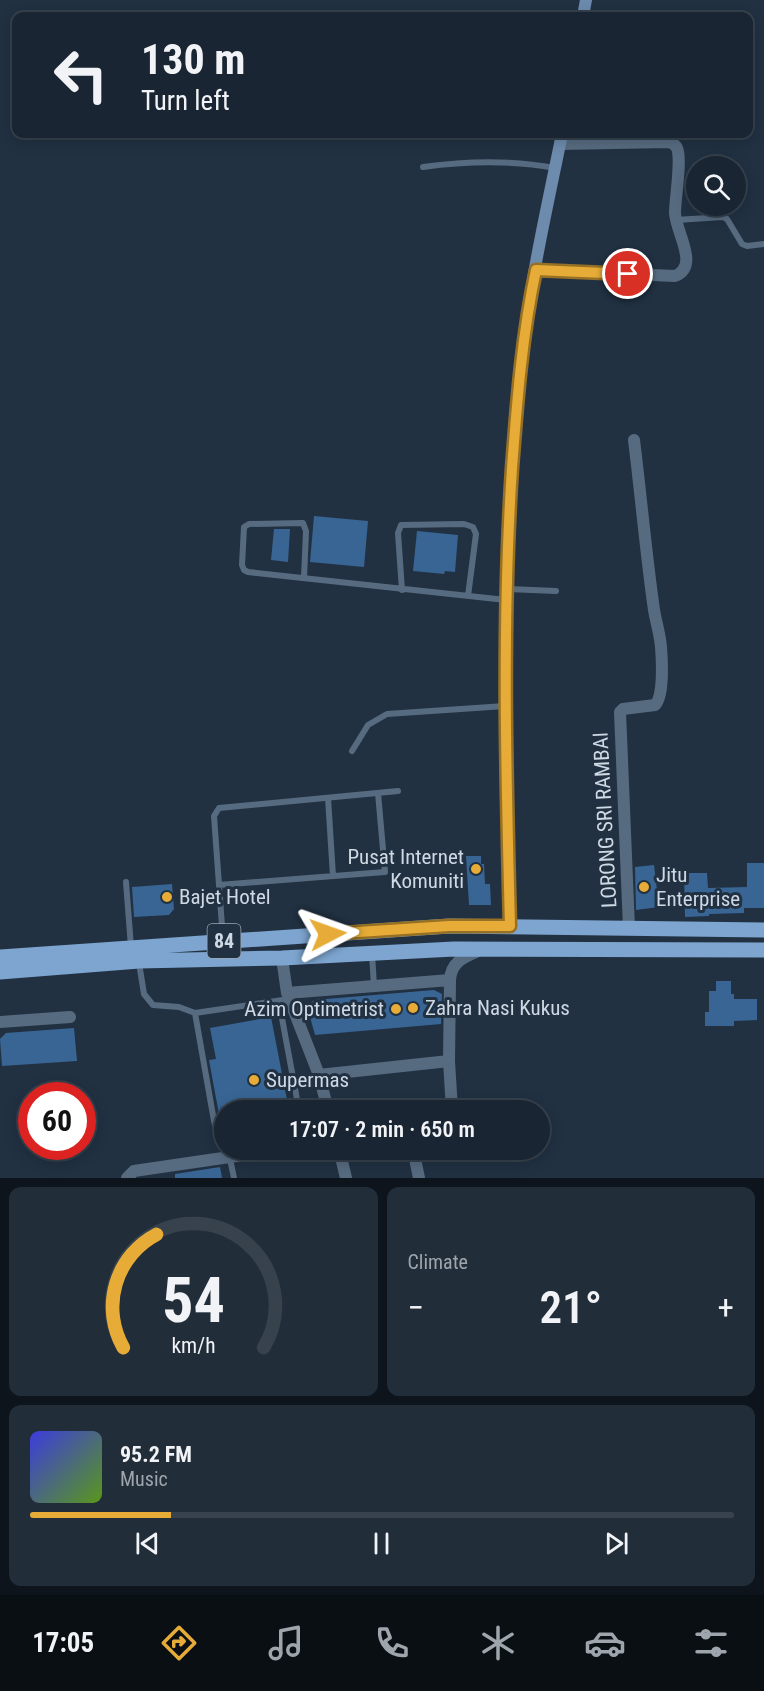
<!DOCTYPE html>
<meta charset="utf-8">
<style>
body{margin:0;font-family:"Roboto Condensed",sans-serif;background:#222d3a;color:#f1f3f6;height:100vh;display:flex;flex-direction:column;font-size:22px;white-space:nowrap}
*{box-sizing:border-box;margin:0}
p{font-size:20px;color:#9fa5ac}
.icon{flex:none;width:33px;height:33px;fill:none;stroke:currentColor;stroke-width:2;stroke-linecap:round;stroke-linejoin:round}
.map{position:relative;height:1178px;overflow:hidden}
.panel{display:flex;flex-direction:column;gap:9px;padding:9px;background:#0e141c;flex:1}
.panel>*{flex:none}
.hud{position:absolute;left:12px;top:12px;width:741px;height:126px;border-radius:12px;box-shadow:0 3px 15px #0003,0 0 0 2px #37424d;background:#192532;color:#f1f3f6;overflow:hidden}
.tools{position:absolute;left:686px;top:156px;display:grid;gap:12px}
.tools a{display:grid;place-items:center;width:60px;height:60px;border-radius:50%;background:#192532;box-shadow:0 3px 15px #0003,0 0 0 2px #37424d;font-size:30px}
.speed{position:absolute;left:18px;top:1082px;display:flex;gap:12px;font-size:30px;font-weight:700;text-align:center}
.speed>*{display:grid;place-content:center;width:78px;height:78px;border-radius:50%;background:#192532;box-shadow:0 3px 15px #0003,0 0 0 2px #37424d;line-height:1}
.speed .limit{border:9px solid #d22;background:#fff;color:#111}
.pin{position:absolute;display:grid;place-items:center;width:51px;height:51px;color:#fff;margin:-26px;border:3px solid #fff;border-radius:50%;box-shadow:0 2px 6px #0007}
.me{position:absolute;width:66px;margin:-33px;rotate:86deg;stroke-linejoin:round;filter:drop-shadow(0 0 4px #0008)}
.turn{display:flex;align-items:center;gap:21px;height:126px;padding:0 30px;font-size:27px}
.turn .icon{width:78px;height:78px;stroke-width:2.5}
.turn b{display:block;font-size:42px;line-height:51px}
.big{font-size:45px;font-weight:600;line-height:1.1}
.panel .card{flex:1;display:flex;flex-direction:column;justify-content:center;gap:9px;min-width:0;padding:0 21px;border-radius:12px;background:#222d3a}
.panel .dial{align-items:center;gap:0}
.dial svg{height:156px;overflow:visible;fill:none;stroke:#37424d;stroke-width:7;stroke-linecap:round;text-anchor:middle}
.dial text{fill:#f1f3f6;stroke:none}
.song{display:flex;align-items:center;gap:18px}
.cover{width:72px;height:72px;border-radius:9px;background:linear-gradient(135deg,hsl(240 70% 55%),hsl(90 70% 35%))}
.played{height:6px;border-radius:3px;background:linear-gradient(90deg,#e7ac37 20%,#37424d 20%)}
.keys{display:flex;justify-content:space-around;direction:ltr}
.heat{display:flex;justify-content:space-between;align-items:center;font-size:33px;direction:ltr}
.panel .tiles{flex:1;display:grid;gap:9px;grid-template-columns:1fr 1fr}
.card:last-child{grid-column:span 2}
.trip{position:absolute;left:214px;top:1100px;width:336px;height:60px;border-radius:30px;background:#192532;box-shadow:0 3px 15px #0003,0 0 0 2px #37424d;font-weight:600;line-height:60px;text-align:center}
.menu{display:flex;height:96px;justify-content:space-around;align-items:center;background:#0a0f14;color:#9fa5ac}
.menu .icon{width:42px;height:42px}
.menu .active{color:#e7ac37}
.menu b{font-size:27px;color:#f1f3f6}
.map>svg:first-child{display:block}
.building{fill:#386594}
.lines{fill:none;stroke-linecap:round;stroke-linejoin:round}
.lane{stroke:#576b80;stroke-width:6}
.street{stroke:#576b80;stroke-width:12}
.secondary{stroke:#6d8bad;stroke-width:12}
.primary{stroke:#7da5d0;stroke-width:15}
.route-casing{stroke:#967024;stroke-width:15}
.route{stroke:#e7ac37;stroke-width:10}
.poi-dot{fill:#e7ac37;stroke:#213142;stroke-width:2}
.labels{text-anchor:middle;stroke-width:6;stroke-linejoin:round;paint-order:stroke}
.shield{fill:#213142;stroke:#9ba7b3;stroke-width:1.5}
.shield-label{font-size:20px;font-weight:bold;fill:#cfd9e4}
.street-label{font-size:21px;fill:#cfd9e4;stroke:#213142}
.poi-label{font-size:21px;fill:#cfd9e4;stroke:#213142;text-anchor:start}
</style>
<div class="map">
<svg width="764" height="1178" viewBox="0 0 764 1178">
<rect width="100%" height="100%" fill="#213142"/>
<path class="building" d="M 314,516 L 368,521 L 364,567 L 310,562 Z
M 274,529 L 290,529 L 288,562 L 271,560 Z
M 417,531 L 458,535 L 455,572 L 445,571 L 444,574 L 413,571 Z
M 466,856 L 481,856 L 481,864 L 484,864 L 485,884 L 490,884 L 491,905 L 469,905 Z
M 747,863 L 764,863 L 764,908 L 744,908 L 744,913 L 709,914 L 709,916 L 685,917 L 684,873 L 707,873 L 708,888 L 747,887 Z
M 654,865 L 659,907 L 636,910 L 635,867 Z
M 172,884 L 174,909 L 169,915 L 134,917 L 132,887 Z
M 716,981 L 731,981 L 731,994 L 734,994 L 734,999 L 757,999 L 757,1020 L 734,1021 L 734,1026 L 705,1026 L 705,1012 L 709,1012 L 709,991 L 716,991 Z
M 434,990 L 442,994 L 441,1024 L 315,1035 L 307,1006 L 314,1000 Z
M 271,1017 L 289,1110 L 225,1110 L 225,1125 L 221,1125 L 209,1060 L 216,1059 L 210,1028 Z
M 74,1028 L 77,1061 L 2,1066 L 0,1039 L 6,1033 Z
M 220,1167 L 222,1178 L 175,1178 L 175,1174 Z"/>
<g class="lines">
<path class="lane" d="M 423,167 C 467,161 511,160 555,168
M 676,220 L 723,217 L 727,219 L 742,244 L 747,246 L 764,244
M 304,578 L 306,531 L 303,523 L 249,524 L 244,527 L 242,565 L 244,570 L 248,572 L 506,600
M 506,589 L 556,591
M 402,590 L 398,533 L 401,525 L 464,524 L 473,527 L 476,534 L 468,596
M 352,751 L 368,725 L 387,714 L 505,706
M 328,798 L 333,876
M 126,882 L 131,947
M 219,885 L 385,872 L 378,793
M 223,940 L 214,816 L 219,808 L 398,791
M 372,954 L 374,986
M 139,963 L 144,994 L 153,1005 L 179,1007 L 195,1013 L 289,999
M 279,1002 L 299,1110
M 195,1013 L 214,1121 L 218,1136 L 225,1142
M 228,1149 L 234,1178"/>
<path class="street" d="M 536,270 L 675,276 C 700,266 676,233 675,213 C 675,198 682,160 677,148 C 675,144 673,144 669,142 L 560,144
M 629,928 L 620,712 L 623,709 L 655,705 C 664,696 662,660 661,647 C 660,634 656,622 654,610 C 646,554 641,496 634,440
M 282,958 L 287,993 L 319,1075 L 328,1110
M 450,980 L 449,1061 L 452,1110
M 287,993 L 450,980 C 451,961 465,957 480,950
M 0,1022 L 70,1017
M 319,1075 L 449,1061
M 339,1149 L 346,1178
M 413,1149 L 419,1178
M 127,1178 L 134,1171 L 284,1149"/>
<path class="secondary" d="M 583,16 L 586,0
M 510,926 C 505,731 500,537 523,344 C 532,273 548,203 562,134"/>
<path class="primary" d="M 0,957 L 449,926 L 764,930
M 0,972 L 139,961 L 282,958 L 454,949 L 764,950"/>
</g>
<g class="lines">
<defs>
<path id="route" d="M 328,934 L 449,926 L 510,926 C 506,773 502,620 512,468 C 517,402 522,335 536,270 L 628,274"/>
</defs>
<use href="#route" class="route-casing"/>
<use href="#route" class="route"/>
</g>
<g class="poi-dot">
<circle cx="476" cy="869" r="6"/>
<circle cx="644" cy="887" r="6"/>
<circle cx="167" cy="897" r="6"/>
<circle cx="413" cy="1008" r="6"/>
<circle cx="396" cy="1009" r="6"/>
<circle cx="254" cy="1080" r="6"/>
</g>
<g class="labels">
<rect class="shield" x="207.5" y="924" width="33" height="34" rx="4.5"/>
<g class="shield-label">
<text x="224" y="948">84</text>
</g>
<g class="street-label">
<text transform="translate(605 820) rotate(-93)" y="7">LORONG SRI RAMBAI</text>
</g>
<g class="poi-label">
<text x="464" y="864" text-anchor="end">Pusat Internet<tspan x="464" dy="24">Komuniti</tspan></text>
<text x="656" y="882">Jitu<tspan x="656" dy="24">Enterprise</tspan></text>
<text x="179" y="904">Bajet Hotel</text>
<text x="425" y="1015">Zahra Nasi Kukus</text>
<text x="384" y="1016" text-anchor="end">Azim Optimetrist</text>
<text x="266" y="1087">Supermas</text>
</g>
</g>
</svg>
<div class="tools">
<a><svg class="icon" aria-label="search" viewBox="0 0 24 24"><circle cx="10" cy="10" r="6"/><path d="M15 15l6 6"/></svg></a>
</div>
<div class="speed"><div class="limit">60</div></div>
<div class="pin" style="left:628px;top:274px;background:#d93025"><svg class="icon" aria-label="arrive" viewBox="0 0 24 24"><path d="M6 21V4h12l-3 4 3 4H6"/></svg></div>
<svg class="me" style="left:328px;top:934px" viewBox="-20 -20 40 40"><path d="M0-17L14 15 0 8-14 15z" fill="#e7ac37" stroke="#fff" stroke-width="4"/></svg>
<div class="trip">17:07 · 2 min · 650 m</div>
<div class="hud">
<div class="turn"><svg class="icon" aria-label="left" viewBox="0 0 24 24"><path d="M17 20v-9H6M10 6l-5 5 5 5"/></svg><div><b>130 m</b>Turn left</div></div>
</div>
</div>
<section class="panel">
<div class="tiles">
<div class="card dial"><svg viewBox="0 0 100 80">
<path d="M14 69A42 42 0 1 1 86 69"/>
<path d="M14 69A42 42 0 0 1 31 11" stroke="#e7ac37"/>
<text x="50" y="56" font-size="32" font-weight="700">54</text>
<text x="50" y="72" font-size="11">km/h</text>
</svg></div>
<div class="card"><p>Climate</p>
<div class="heat"><a>−</a><b class="big">21°</b><a>+</a></div>
</div>
<div class="card">
<div class="song"><i class="cover"></i><div><b>95.2 FM</b><p>Music</p></div></div>
<div class="played"></div>
<div class="keys"><svg class="icon" aria-label="previous" viewBox="0 0 24 24"><path d="M18 5L8 12l10 7zM5 5v14"/></svg><svg class="icon" aria-label="pause" viewBox="0 0 24 24"><path d="M8 5v14M16 5v14"/></svg><svg class="icon" aria-label="next" viewBox="0 0 24 24"><path d="M6 5l10 7-10 7zM19 5v14"/></svg></div>
</div>
</div>
</section>
<nav class="menu">
<b>17:05</b>
<svg class="icon active" aria-label="directions" viewBox="0 0 24 24"><path d="M12 3l9 9-9 9-9-9zM9 14v-3h6M13 9l2 2-2 2"/></svg>
<svg class="icon" aria-label="music" viewBox="0 0 24 24"><path d="M9 18V5l10-2v13"/><circle cx="6" cy="18" r="3"/><circle cx="16" cy="16" r="3"/></svg>
<svg class="icon" aria-label="phone" viewBox="0 0 24 24"><path d="M5 4h4l2 5-3 2q2 4 5 5l2-3 5 2v4C11 20 4 13 5 4z"/></svg>
<svg class="icon" aria-label="climate" viewBox="0 0 24 24"><path d="M12 3v18M4 7l16 10M4 17L20 7"/></svg>
<svg class="icon" aria-label="car" viewBox="0 0 24 24"><path d="M5 17H2v-5l4-1 3-4h7l3 4 3 1v5h-3M9 17h6M6 11h13"/><circle cx="7" cy="17" r="2"/><circle cx="17" cy="17" r="2"/></svg>
<svg class="icon" aria-label="filters" viewBox="0 0 24 24"><path d="M4 7h16M4 17h16"/><circle cx="9" cy="7" r="2"/><circle cx="15" cy="17" r="2"/></svg>
</nav>
